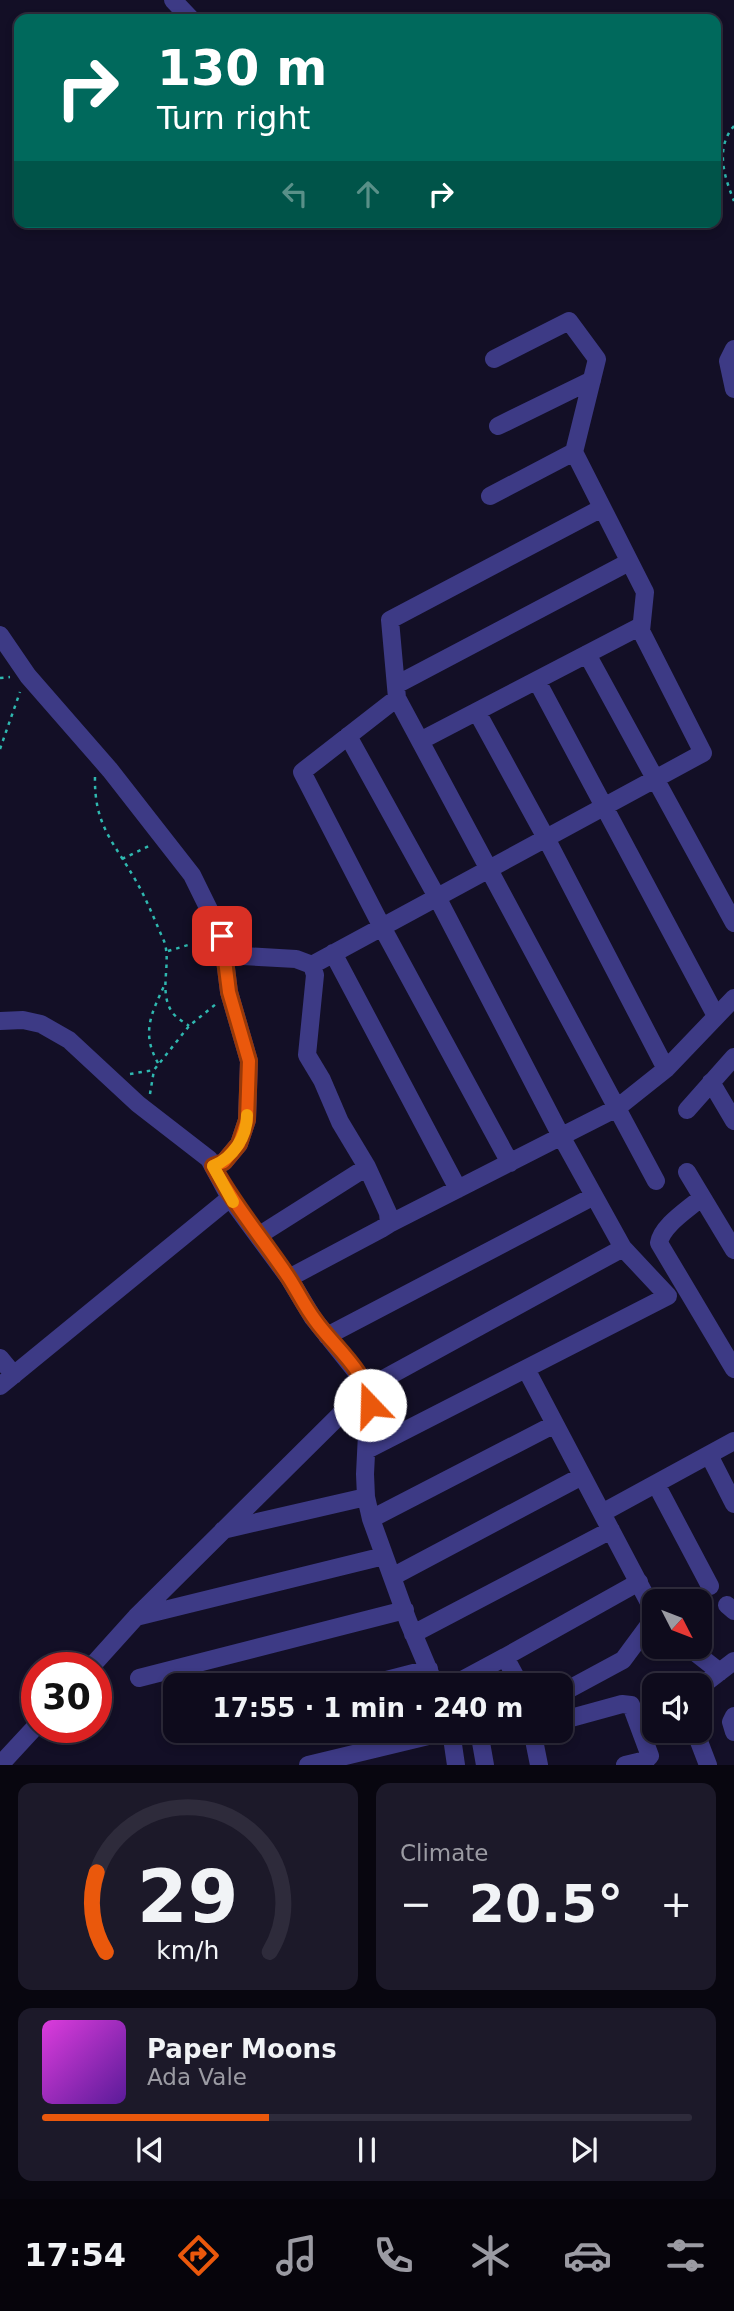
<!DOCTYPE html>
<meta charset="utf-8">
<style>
body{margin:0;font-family:"DejaVu Sans",sans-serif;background:#1c1929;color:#f1f3f6;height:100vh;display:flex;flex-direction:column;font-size:26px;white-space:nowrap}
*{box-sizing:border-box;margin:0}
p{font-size:23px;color:#9b9ba3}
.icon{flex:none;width:38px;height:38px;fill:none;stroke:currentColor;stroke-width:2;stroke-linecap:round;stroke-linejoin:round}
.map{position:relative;height:1765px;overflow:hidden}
.drawer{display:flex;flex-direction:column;gap:18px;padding:18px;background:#08060f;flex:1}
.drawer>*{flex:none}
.guide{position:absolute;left:14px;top:14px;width:707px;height:214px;border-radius:14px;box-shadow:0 4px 10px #0003,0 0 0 2px #2e2b3b;background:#00695c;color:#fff;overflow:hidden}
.needle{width:46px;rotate:132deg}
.tools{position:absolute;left:642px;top:1589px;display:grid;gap:14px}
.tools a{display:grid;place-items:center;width:70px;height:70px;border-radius:14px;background:#0e0b1c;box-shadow:0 4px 10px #0003,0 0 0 2px #2e2b3b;font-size:35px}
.speed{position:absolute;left:21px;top:1652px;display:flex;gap:14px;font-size:35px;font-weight:700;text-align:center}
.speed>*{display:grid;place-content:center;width:91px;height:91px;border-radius:50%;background:#0e0b1c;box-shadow:0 4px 10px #0003,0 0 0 2px #2e2b3b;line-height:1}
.speed .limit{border:10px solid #d22;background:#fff;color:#111}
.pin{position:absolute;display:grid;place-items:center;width:60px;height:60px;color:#fff;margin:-30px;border-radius:14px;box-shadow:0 4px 10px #0006}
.me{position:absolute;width:77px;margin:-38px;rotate:339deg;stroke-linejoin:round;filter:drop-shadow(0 0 5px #0008)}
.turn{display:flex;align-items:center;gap:24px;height:147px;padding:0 28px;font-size:32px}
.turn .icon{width:91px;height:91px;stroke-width:2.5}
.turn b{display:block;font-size:49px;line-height:60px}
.lanes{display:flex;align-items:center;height:66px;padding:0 28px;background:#0003;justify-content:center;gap:35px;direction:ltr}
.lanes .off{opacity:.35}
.big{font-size:52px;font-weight:600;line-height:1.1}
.drawer .widget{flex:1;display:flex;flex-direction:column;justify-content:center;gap:10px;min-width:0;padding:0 24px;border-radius:14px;background:#1c1929}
.drawer .dial{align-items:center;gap:0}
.dial svg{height:182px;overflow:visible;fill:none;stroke:#2e2b3b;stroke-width:7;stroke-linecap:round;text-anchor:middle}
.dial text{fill:#f1f3f6;stroke:none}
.song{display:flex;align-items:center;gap:21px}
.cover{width:84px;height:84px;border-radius:10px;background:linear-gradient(135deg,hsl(300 70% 55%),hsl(270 70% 35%))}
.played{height:7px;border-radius:4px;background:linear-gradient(90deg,#ea580c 35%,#2e2b3b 35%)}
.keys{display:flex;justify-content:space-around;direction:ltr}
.heat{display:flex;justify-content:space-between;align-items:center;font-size:38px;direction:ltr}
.drawer .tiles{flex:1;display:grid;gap:18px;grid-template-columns:1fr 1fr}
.widget:last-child{grid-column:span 2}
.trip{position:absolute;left:163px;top:1673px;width:410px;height:70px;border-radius:14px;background:#0e0b1c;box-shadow:0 4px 10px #0003,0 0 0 2px #2e2b3b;font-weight:600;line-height:70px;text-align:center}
.dock{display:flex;height:112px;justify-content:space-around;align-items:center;background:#06040b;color:#9b9ba3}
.dock .icon{width:49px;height:49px}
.dock .current{color:#ea580c}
.dock b{font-size:32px;color:#f1f3f6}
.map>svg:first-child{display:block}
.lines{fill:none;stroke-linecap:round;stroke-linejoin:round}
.path{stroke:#2fb8b0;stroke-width:2.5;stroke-dasharray:3.5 5;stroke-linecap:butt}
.minor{stroke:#3d3a85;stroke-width:18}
.route-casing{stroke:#983908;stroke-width:18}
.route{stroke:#ea580c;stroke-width:12}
.slow{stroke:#f59e0b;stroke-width:12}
</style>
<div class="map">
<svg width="734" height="1765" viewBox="0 0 734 1765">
<rect width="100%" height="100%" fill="#130f26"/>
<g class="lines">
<path class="path" d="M 734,126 C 715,148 724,176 734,201
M 0,678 L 10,677
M 0,749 L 20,692
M 95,777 C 94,826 114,842 136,881 C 147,900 155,921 164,941 C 172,963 158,991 172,1012 C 175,1017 184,1022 189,1026
M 122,859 L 151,845
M 168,951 L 205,940
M 158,1063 C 141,1033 151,1014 165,984
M 130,1074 L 154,1070
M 150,1094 L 154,1070 L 189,1026 L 216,1004"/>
<path class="minor" d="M 173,0 L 191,19
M 734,349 L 728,361 L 734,389
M 498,426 L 592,380
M 490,496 L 574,452
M 602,508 L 390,620 L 397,698 L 656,1181
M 0,635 L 28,676 L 110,770 L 192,875 L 222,936 L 229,992 L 249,1061 L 247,1120 L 239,1144 L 224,1162 L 213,1166
M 587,654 L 734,923
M 537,681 L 716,1016
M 396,685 L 629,562
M 397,698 L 302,772 L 382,927 L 510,1163
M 477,712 L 546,838 L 666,1069
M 348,736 L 437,897 L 561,1136 L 623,1248 L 668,1296 L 367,1450
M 420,741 L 641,626
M 333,953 L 458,1189
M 225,955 L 296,959 L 312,965 L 315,975 L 307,1055 L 322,1080 L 340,1122 L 367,1167 L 388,1213 L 389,1224 L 381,1229 L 289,1278
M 312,965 L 703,753 L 641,631 L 645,592 L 574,452 L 597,359 L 569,321 L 494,359
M 0,1021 L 23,1020 L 41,1024 L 69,1040 L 138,1104 L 209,1159 L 230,1198 L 289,1278 L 313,1318 L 361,1378 L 369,1394 L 365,1474 L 366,1497 L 371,1519 L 408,1621 L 435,1685
M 711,1082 L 734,1121
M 687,1110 L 734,1057
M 687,1172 L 734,1250
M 702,1197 C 689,1209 662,1225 659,1243 L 734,1369
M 389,1224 L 617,1108 L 666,1069 L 734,998
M 258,1236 L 367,1167
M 327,1336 L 594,1196
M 0,1358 L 14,1375
M 526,1369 L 654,1612
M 0,1386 L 230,1198
M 709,1455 L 734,1504
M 656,1484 L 710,1586
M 602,1513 L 734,1441
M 371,1519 L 555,1424
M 223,1530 L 366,1497
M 392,1577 L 582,1476
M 727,1605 L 734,1611
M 136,1617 L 384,1556
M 413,1634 L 611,1530
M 688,1647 L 720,1672
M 505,1657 L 639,1582
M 90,1668 L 136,1617 L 367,1388 L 623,1248
M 139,1678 L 405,1610
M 367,1685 L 429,1669
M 453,1685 L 505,1657 L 520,1685
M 700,1687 L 734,1661
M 560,1694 L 623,1660 L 654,1618
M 734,1716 L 731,1722 L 734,1732
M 560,1721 L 622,1704 L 631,1705 L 650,1756 L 646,1760 L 625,1765
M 451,1731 L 456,1765
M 479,1731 L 485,1765
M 535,1731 L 534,1740 L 539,1765
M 695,1731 L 708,1765
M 177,1734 L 190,1731
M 0,1765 L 37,1725
M 308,1765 L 449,1731"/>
</g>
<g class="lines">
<defs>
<path id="route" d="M 222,936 L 229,992 L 249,1061 L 247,1120 L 239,1144 L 224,1162 L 213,1166 C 235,1207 264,1240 289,1278 C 298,1292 305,1307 315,1320 C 333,1346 368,1372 370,1405"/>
</defs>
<use href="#route" class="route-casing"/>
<use href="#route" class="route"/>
<path class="slow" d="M 233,1202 L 213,1166 C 233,1158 247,1137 247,1115"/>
</g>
</svg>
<div class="tools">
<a><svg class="needle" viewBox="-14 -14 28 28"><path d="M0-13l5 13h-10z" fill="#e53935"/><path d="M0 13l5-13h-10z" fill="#9b9ba3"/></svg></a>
<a><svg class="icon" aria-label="sound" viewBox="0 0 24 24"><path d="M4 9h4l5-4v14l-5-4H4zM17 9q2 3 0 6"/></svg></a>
</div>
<div class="speed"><div class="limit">30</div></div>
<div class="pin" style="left:222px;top:936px;background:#d93025"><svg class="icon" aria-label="arrive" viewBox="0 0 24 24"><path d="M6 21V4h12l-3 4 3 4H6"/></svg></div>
<svg class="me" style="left:370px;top:1405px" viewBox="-20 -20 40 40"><circle r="19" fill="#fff"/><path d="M0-13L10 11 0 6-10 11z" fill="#ea580c"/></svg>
<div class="trip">17:55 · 1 min · 240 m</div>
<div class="guide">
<div class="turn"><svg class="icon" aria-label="right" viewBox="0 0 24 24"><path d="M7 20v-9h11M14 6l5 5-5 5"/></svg><div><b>130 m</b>Turn right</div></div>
<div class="lanes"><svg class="icon off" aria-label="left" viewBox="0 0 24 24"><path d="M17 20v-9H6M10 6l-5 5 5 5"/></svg><svg class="icon off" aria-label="ahead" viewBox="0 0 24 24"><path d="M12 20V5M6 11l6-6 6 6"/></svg><svg class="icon" aria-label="right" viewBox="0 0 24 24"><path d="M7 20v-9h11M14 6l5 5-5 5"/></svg></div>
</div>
</div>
<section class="drawer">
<div class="tiles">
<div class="widget dial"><svg viewBox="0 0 100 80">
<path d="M14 69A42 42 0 1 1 86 69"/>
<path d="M14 69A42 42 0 0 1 10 34" stroke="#ea580c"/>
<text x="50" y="56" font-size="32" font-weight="700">29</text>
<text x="50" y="72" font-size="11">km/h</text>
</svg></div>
<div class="widget"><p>Climate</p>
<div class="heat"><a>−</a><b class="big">20.5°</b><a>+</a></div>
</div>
<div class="widget">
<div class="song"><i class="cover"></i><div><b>Paper Moons</b><p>Ada Vale</p></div></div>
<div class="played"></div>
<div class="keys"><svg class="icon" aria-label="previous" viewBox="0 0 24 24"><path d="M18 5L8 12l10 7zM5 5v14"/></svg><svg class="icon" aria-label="pause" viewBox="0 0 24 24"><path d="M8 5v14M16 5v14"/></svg><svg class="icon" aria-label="next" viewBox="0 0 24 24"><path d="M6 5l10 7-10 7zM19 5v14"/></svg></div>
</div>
</div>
</section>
<nav class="dock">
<b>17:54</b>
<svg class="icon current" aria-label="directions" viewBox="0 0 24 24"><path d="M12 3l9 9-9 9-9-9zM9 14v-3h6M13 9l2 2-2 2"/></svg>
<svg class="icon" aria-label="music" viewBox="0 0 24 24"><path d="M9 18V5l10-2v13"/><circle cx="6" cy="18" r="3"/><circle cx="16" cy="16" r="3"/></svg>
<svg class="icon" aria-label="phone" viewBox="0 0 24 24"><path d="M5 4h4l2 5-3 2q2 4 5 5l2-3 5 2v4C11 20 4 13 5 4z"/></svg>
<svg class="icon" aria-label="climate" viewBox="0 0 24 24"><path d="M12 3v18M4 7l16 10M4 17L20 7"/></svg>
<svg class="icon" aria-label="car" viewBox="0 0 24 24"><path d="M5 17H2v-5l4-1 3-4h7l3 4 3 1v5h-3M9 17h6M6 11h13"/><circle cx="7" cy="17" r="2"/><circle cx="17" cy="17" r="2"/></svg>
<svg class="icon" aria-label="filters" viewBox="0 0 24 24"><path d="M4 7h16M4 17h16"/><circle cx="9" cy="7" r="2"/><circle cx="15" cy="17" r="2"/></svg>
</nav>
